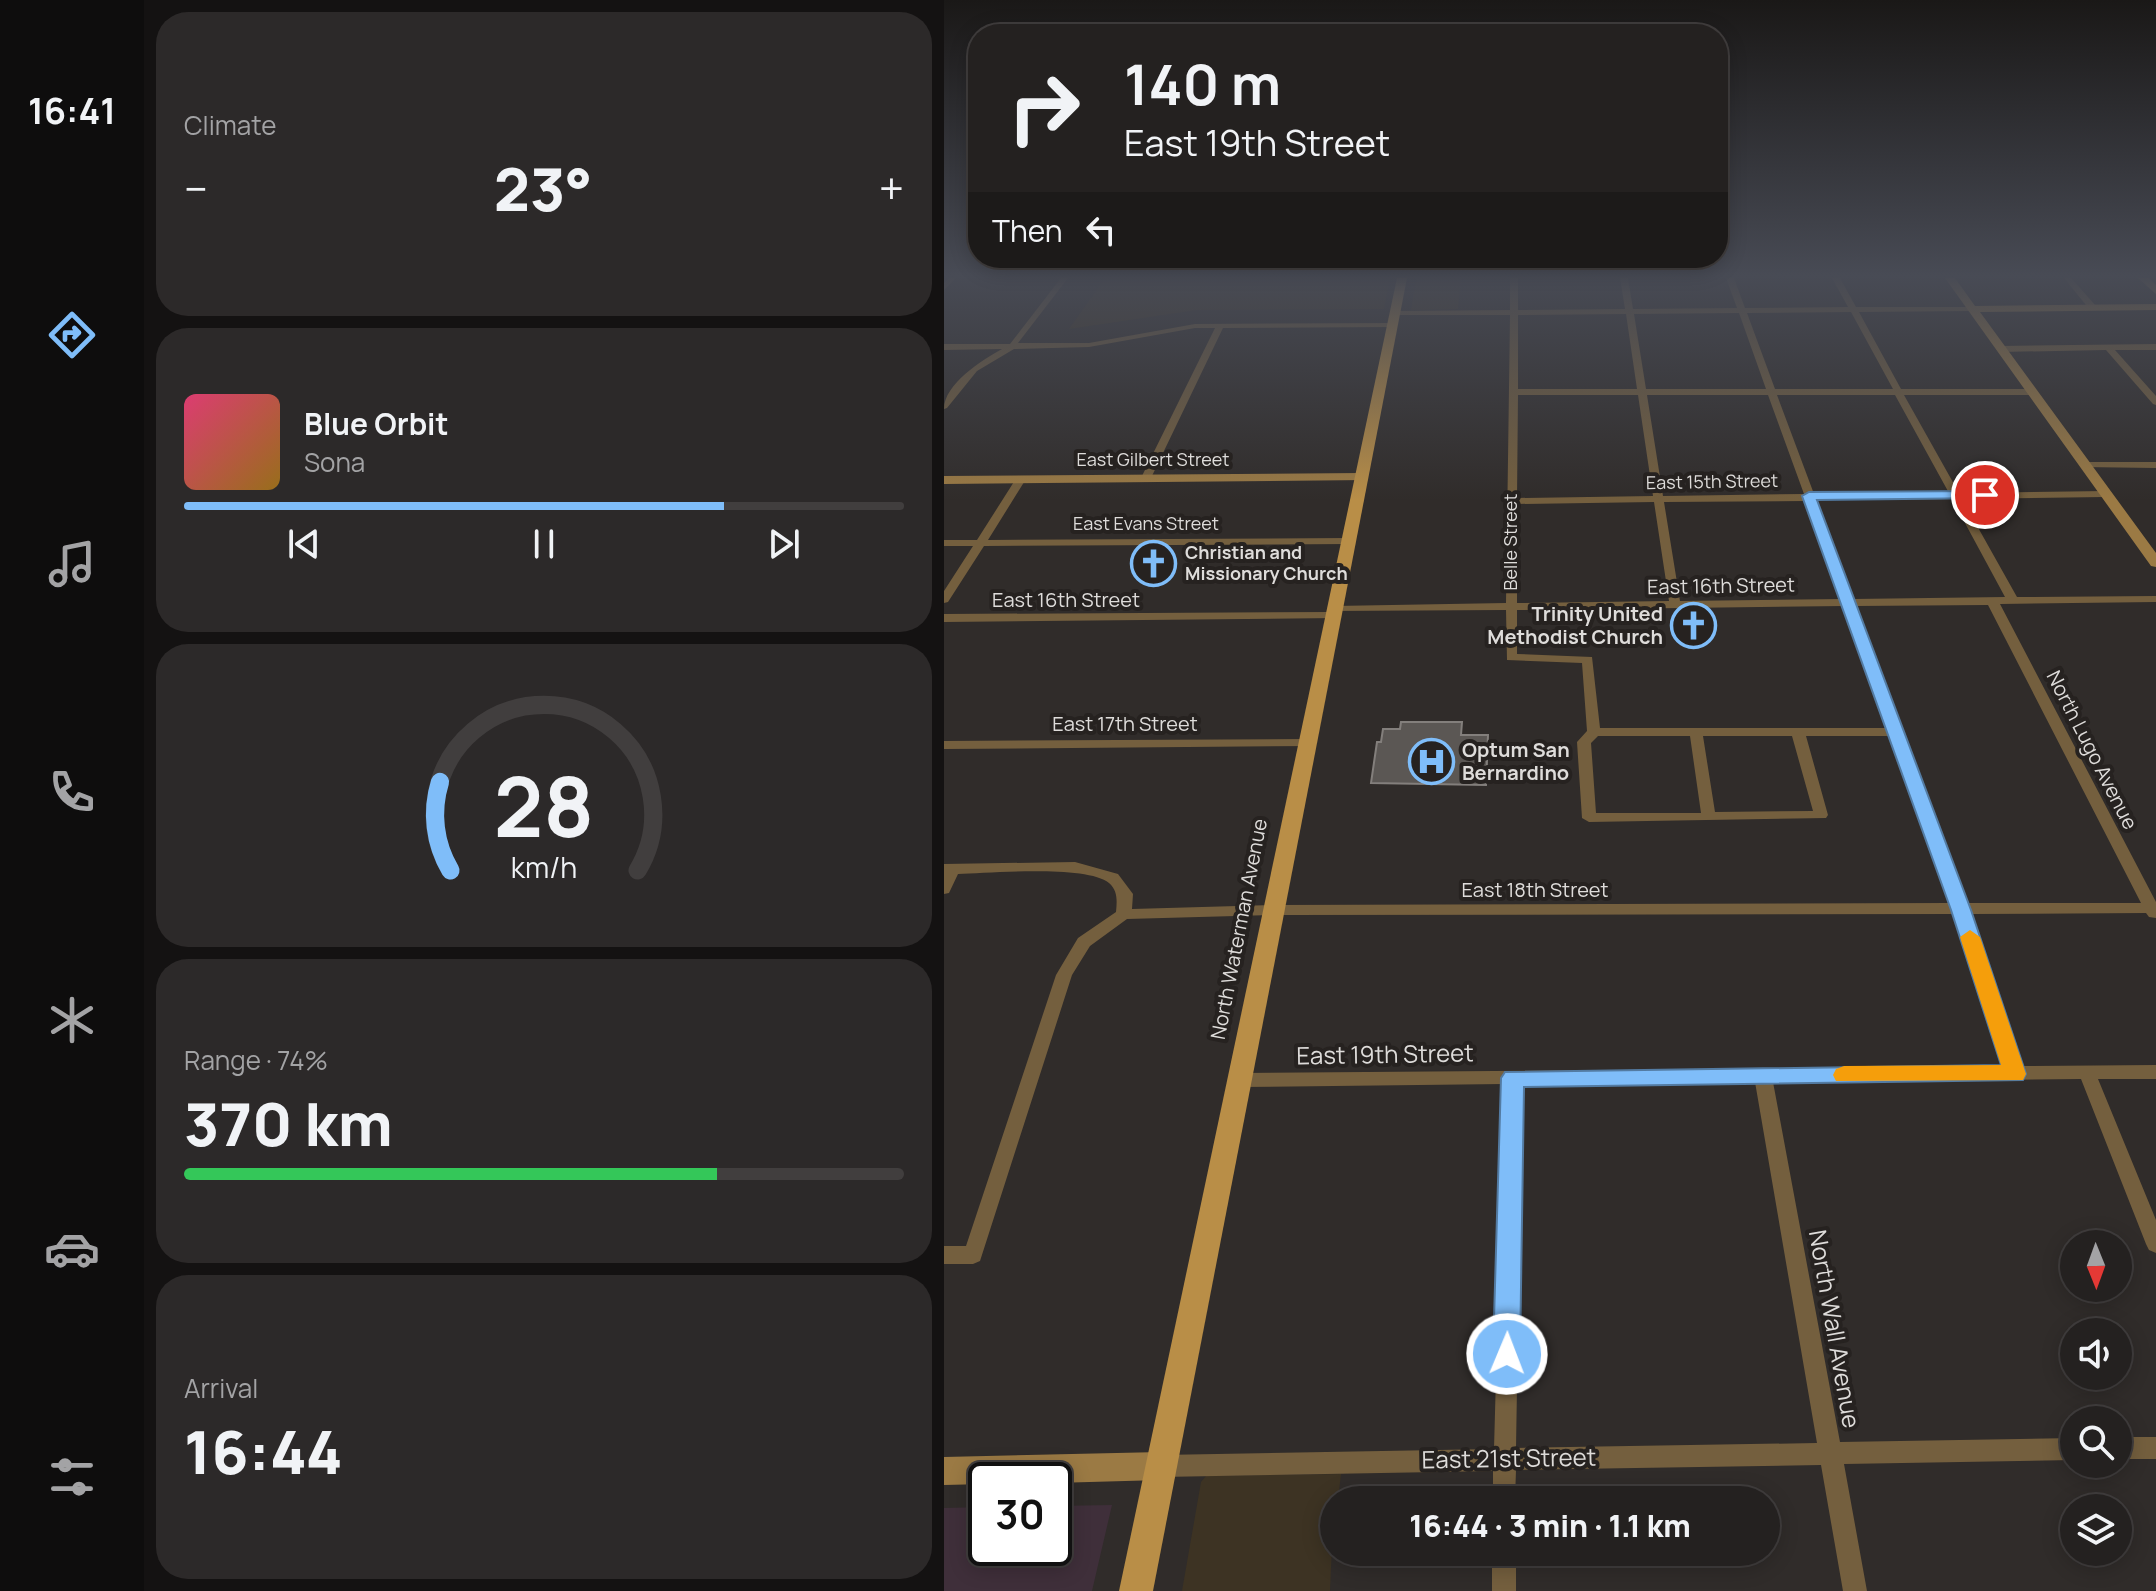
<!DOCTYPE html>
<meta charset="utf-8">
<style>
body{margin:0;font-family:Manrope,sans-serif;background:#2c2929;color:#f1f3f6;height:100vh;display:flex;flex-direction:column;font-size:30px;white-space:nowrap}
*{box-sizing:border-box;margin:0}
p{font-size:26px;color:#a3a3a5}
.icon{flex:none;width:44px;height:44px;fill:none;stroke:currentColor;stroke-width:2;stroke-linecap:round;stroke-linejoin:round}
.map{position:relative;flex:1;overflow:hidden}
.drawer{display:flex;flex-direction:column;gap:12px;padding:12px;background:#141212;width:800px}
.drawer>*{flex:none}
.hud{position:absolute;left:24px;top:24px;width:760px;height:244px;border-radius:32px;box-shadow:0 4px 20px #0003,0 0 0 2px #413e3e;background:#242120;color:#f1f3f6;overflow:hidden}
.needle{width:52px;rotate:179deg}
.controls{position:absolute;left:1116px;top:1230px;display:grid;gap:16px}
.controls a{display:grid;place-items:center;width:72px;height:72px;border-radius:50%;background:#242120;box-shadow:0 4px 20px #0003,0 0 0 2px #413e3e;font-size:40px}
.speed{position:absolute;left:24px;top:1462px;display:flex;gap:16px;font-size:40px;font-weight:700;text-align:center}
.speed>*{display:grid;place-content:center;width:104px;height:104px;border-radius:50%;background:#242120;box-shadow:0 4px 20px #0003,0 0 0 2px #413e3e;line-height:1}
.speed .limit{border:4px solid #111;border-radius:12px;background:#fff;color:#111}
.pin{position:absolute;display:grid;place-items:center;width:68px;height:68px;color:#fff;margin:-34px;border:4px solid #fff;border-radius:50%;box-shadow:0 2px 8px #0007}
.me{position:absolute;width:88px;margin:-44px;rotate:1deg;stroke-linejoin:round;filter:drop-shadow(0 0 6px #0008)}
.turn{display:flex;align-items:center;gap:28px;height:168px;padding:0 24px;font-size:36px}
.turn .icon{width:104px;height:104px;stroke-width:2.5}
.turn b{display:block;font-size:56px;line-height:68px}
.then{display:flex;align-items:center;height:76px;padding:0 24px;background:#0003;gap:16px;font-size:30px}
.big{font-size:60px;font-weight:800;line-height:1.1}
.drawer .widget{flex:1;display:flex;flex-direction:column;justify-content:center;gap:12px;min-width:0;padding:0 28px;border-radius:32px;background:#2c2929}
.drawer .dial{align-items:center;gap:0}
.dial svg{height:208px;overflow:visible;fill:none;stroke:#413e3e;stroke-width:7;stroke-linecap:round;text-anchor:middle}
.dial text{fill:#f1f3f6;stroke:none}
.song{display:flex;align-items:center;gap:24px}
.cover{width:96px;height:96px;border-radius:12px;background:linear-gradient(135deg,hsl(340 70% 55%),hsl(40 70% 35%))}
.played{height:8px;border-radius:4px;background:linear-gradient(90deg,#7fbdf9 75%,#413e3e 75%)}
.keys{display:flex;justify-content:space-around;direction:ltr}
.heat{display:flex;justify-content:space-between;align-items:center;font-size:44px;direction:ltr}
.charge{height:12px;border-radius:6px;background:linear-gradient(90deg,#34c759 74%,#413e3e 0)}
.trip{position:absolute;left:376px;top:1486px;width:460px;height:80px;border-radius:40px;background:#242120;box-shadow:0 4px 20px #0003,0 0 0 2px #413e3e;font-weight:800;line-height:80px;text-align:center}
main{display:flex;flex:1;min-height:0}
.tabs{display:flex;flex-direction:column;width:144px;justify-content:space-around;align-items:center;background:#0e0d0d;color:#a3a3a5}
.tabs .icon{width:56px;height:56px}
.tabs .selected{color:#7fbdf9}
.tabs b{font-size:36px;color:#f1f3f6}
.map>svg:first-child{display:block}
.commercial{fill:#3d3323}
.medical{fill:#3f2f3a}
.building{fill:#5b5754;stroke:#837f7c;stroke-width:2}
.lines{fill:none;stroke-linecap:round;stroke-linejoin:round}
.street{fill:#745f3e;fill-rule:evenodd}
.secondary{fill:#9b7a44;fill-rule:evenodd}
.primary{fill:#b98e47;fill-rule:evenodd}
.route{fill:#7fbdf9;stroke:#537ba2;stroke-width:2}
.slow{fill:#f59e0b}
.labels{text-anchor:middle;stroke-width:8;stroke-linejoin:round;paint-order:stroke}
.far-street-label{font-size:18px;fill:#dedcda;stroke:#262220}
.far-poi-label{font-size:18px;font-weight:bold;fill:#dedcda;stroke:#262220;text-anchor:start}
.street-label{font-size:20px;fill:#dedcda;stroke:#262220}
.poi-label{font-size:20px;font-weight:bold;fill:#dedcda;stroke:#262220;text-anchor:end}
.near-street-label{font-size:24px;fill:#dedcda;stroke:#262220}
</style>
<main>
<nav class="tabs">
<b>16:41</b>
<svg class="icon selected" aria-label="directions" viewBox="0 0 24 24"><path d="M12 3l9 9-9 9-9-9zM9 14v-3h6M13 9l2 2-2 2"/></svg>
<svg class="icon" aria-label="music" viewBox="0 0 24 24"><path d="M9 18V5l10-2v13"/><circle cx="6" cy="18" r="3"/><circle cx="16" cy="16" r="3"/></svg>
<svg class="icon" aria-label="phone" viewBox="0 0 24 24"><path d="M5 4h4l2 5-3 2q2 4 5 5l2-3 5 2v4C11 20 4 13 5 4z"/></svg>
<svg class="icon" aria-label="climate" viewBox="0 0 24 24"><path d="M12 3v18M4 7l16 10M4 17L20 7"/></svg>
<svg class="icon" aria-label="car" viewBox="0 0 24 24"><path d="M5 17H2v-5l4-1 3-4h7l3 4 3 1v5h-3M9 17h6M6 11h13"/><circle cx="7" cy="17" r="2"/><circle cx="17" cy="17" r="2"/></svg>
<svg class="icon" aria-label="filters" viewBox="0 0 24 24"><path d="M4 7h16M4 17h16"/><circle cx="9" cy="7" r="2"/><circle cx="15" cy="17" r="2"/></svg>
</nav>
<section class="drawer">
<div class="widget"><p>Climate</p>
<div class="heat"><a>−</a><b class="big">23°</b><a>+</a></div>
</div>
<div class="widget">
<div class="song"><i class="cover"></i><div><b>Blue Orbit</b><p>Sona</p></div></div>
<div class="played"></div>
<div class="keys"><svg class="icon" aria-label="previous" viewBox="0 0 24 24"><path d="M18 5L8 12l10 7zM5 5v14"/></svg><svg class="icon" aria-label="pause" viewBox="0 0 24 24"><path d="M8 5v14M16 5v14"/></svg><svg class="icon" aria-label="next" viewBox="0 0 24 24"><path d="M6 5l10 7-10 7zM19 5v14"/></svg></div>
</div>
<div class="widget dial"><svg viewBox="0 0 100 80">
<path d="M14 69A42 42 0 1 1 86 69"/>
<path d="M14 69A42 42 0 0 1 10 35" stroke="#7fbdf9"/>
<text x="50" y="56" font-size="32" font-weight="700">28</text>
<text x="50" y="72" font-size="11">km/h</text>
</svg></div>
<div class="widget"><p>Range · 74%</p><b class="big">370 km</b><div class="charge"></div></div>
<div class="widget"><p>Arrival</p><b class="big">16:44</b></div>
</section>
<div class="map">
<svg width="1212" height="1591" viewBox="0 0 1212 1591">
<rect width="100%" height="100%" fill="#302c2a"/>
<path class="commercial" d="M 161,278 L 446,278 L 440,309 L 253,310 L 125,329 Z
M 472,278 L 517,278 L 514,309 L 467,310 Z
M 397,1474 L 394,1500 L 390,1500 L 386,1591 L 238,1591 L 257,1482 L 262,1476 Z"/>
<path class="medical" d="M 168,1505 L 148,1591 L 0,1591 L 0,1508 L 42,1507 L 42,1548 L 110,1548 L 110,1506 Z"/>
<path class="building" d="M 457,722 L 518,722 L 517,735 L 544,735 L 542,785 L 427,783 L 433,742 L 437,742 L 439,729 L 456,729 Z"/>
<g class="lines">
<path class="street" d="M 5,278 L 12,278 L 0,290 L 0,283 Z
M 117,278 L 124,278 L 74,343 L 145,343 L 251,324 L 449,323 L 453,325 L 449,327 L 279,328 L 207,478 L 202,481 L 197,478 L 271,328 L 251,328 L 145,347 L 70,349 L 33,371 L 3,408 L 0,409 C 0,384 38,360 58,349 L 0,350 L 0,344 L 66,344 Z
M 566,278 L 574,278 L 574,310 L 681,309 L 676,278 L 684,278 L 689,309 L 793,308 L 782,278 L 790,278 L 801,308 L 904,307 L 888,278 L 896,278 L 912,307 L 1031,307 L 1031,311 L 1028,311 L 915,312 L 957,389 L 1087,389 L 1091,392 L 1087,395 L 960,395 L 1015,493 L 1161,491 L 1166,494 L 1161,497 L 1018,499 L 1073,597 L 1212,596 L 1212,602 L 1056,604 L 1212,902 L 1212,918 L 1205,917 L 1202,913 L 1026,914 L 1077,1066 L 1212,1065 L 1212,1079 L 1154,1079 L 1212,1220 L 1212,1253 L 1205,1250 L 1202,1244 L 1137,1079 L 829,1082 L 896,1442 L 1130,1438 L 1130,1460 L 900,1464 L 923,1591 L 899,1591 L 877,1465 L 572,1470 L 571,1500 L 549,1500 L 549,1471 L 217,1477 L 209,1474 L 206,1466 L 209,1458 L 217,1455 L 550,1449 L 560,1084 L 295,1087 L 289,1085 L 286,1080 L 289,1075 L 295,1073 L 1060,1067 L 1010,914 L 329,915 L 183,919 L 146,946 L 128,975 L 36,1261 L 29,1264 L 0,1264 L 0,1246 L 22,1246 L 112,975 L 134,938 L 172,912 C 173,901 174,891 165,883 C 143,865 46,873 14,874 L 5,893 L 0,894 L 0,864 L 131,862 L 174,874 L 189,894 L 188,909 L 329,905 L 1007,903 L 947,736 L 862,736 L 884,815 L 882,818 L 645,822 L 638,818 L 633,742 L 643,731 L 638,663 L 563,660 L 562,610 L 386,611 L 384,609 L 390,606 L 562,603 L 566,315 L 451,315 L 447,313 L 451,311 L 566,310 ZM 907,312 L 949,389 L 831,389 L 803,313 ZM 795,313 L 822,389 L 702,389 L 690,314 ZM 682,314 L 693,389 L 574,389 L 574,315 ZM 574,395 L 694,395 L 709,496 L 573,498 ZM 703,395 L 824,395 L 860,494 L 719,496 ZM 833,395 L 951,395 L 1005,493 L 870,494 ZM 1008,499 L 1061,597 L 909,599 L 872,500 ZM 862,501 L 898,599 L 736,601 L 720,502 ZM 710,502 L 725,601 L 573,603 L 573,504 ZM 1044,605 L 1197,903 L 1022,903 L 912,606 ZM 900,606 L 944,728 L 656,728 L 648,657 L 573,654 L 573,610 ZM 654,736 L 746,736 L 757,813 L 652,813 L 647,743 ZM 759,736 L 848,736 L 869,811 L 771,812 ZM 811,1082 L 873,1443 L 572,1448 L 578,1084 Z
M 1120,278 L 1127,278 L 1152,306 L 1152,310 L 1146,310 Z
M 1212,344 L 1212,350 L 1171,350 L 1212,396 L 1212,405 L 1209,404 L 1162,350 L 1056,352 L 1052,349 L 1056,346 Z
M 1140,462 L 1212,462 L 1212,468 L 1137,467 L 1137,463 Z
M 77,476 L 82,479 L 44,540 L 405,538 L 410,541 L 405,544 L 40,546 L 4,602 L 0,603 L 0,591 L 29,546 L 0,546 L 0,540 L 33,540 L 73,477 Z
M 389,612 L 395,616 L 393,618 L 0,622 L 0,614 Z
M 363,739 L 368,740 L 370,743 L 368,746 L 0,749 L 0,741 Z
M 1174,1437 L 1212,1437 L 1212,1459 L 1174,1459 Z
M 548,1552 L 572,1552 L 572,1591 L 548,1591 Z"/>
<path class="secondary" d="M 1001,278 L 1011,278 L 1031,306 L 1212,304 L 1212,310 L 1036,312 L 1212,553 L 1212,567 L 1207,566 Z
M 1194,278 L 1205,278 L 1212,285 L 1212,294 Z
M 418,473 L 423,474 L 423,480 L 0,484 L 0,476 Z
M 217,1452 L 227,1456 L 231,1466 L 227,1476 L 217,1480 L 110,1483 L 110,1480 L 42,1480 L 42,1484 L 0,1485 L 0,1457 Z"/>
<path class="primary" d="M 453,278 L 463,278 L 209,1591 L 175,1591 Z"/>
</g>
<linearGradient id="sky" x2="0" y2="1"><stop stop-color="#1a1817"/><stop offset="0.55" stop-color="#484b55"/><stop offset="1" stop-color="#484b55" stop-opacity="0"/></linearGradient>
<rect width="1212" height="501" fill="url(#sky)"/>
<path class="route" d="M 1041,491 L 1046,492 L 1046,498 L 873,500 L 1027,910 L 1082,1074 L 1079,1080 L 580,1087 L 576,1354 L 572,1363 L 563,1366 L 553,1363 L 549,1354 L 557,1078 L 561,1072 L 1057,1065 L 1007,910 L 858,496 L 865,492 Z"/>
<path class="slow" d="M 1026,930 L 1036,937 L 1082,1074 L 1079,1080 L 892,1081 L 889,1075 L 892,1069 L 900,1066 L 1057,1065 L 1016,937 Z"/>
<defs>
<symbol id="church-ring" viewBox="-11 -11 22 22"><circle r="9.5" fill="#262220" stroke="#7fbdf9" stroke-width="1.5"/><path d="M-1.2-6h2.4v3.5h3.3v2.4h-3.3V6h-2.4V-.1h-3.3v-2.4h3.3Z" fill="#7fbdf9"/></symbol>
<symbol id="hospital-ring" viewBox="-11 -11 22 22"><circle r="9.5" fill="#262220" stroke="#7fbdf9" stroke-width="1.5"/><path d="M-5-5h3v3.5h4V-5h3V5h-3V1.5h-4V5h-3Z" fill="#7fbdf9"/></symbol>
</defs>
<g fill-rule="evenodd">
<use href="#church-ring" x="184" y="538" width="51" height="51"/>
<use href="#church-ring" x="724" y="600" width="51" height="51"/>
<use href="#hospital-ring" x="462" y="736" width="51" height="51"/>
</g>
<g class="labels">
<g class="far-street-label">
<text x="209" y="466">East Gilbert Street</text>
<text transform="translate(768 482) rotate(-1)" y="6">East 15th Street</text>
<text x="202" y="530">East Evans Street</text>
<text transform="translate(567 542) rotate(-90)" y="6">Belle Street</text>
</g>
<g class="far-poi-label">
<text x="241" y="559">Christian and<tspan x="241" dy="21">Missionary Church</tspan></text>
</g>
<g class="street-label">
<text transform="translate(777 586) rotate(-1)" y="7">East 16th Street</text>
<text x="122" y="607">East 16th Street</text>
<text x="181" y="731">East 17th Street</text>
<text transform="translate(1148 750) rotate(63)" y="7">North Lugo Avenue</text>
<text x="591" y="897">East 18th Street</text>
<text transform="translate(295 929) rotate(-79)" y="7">North Waterman Avenue</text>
</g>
<g class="poi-label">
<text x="719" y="621">Trinity United<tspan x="719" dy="23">Methodist Church</tspan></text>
<text x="518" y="757" text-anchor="start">Optum San<tspan x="518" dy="23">Bernardino</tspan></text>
</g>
<g class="near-street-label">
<text transform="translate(441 1055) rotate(-1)" y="8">East 19th Street</text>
<text transform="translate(890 1329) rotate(80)" y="8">North Wall Avenue</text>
<text transform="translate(565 1459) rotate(-1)" y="8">East 21st Street</text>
</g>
</g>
</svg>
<div class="controls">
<a><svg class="needle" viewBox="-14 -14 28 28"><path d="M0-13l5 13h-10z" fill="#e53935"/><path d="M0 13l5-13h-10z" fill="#a3a3a5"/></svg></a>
<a><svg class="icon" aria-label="sound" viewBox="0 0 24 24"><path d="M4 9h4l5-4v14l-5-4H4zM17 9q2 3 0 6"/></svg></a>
<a><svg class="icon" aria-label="search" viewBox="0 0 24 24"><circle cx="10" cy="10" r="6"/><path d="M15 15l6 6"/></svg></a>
<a><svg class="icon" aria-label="layers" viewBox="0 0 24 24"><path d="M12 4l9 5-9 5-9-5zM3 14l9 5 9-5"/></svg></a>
</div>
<div class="speed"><div class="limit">30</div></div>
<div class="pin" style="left:1041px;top:495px;background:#d93025"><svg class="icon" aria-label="arrive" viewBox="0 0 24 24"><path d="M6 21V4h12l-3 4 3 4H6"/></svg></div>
<svg class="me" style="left:563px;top:1354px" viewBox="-20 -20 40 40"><circle r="17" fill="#7fbdf9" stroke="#fff" stroke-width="3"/><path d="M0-11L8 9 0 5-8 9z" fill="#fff"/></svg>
<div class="trip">16:44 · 3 min · 1.1 km</div>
<div class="hud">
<div class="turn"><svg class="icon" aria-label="right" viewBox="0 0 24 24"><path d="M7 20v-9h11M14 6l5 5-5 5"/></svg><div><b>140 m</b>East 19th Street</div></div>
<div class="then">Then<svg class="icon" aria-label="left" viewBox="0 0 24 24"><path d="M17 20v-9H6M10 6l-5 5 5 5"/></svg></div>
</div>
</div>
</main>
